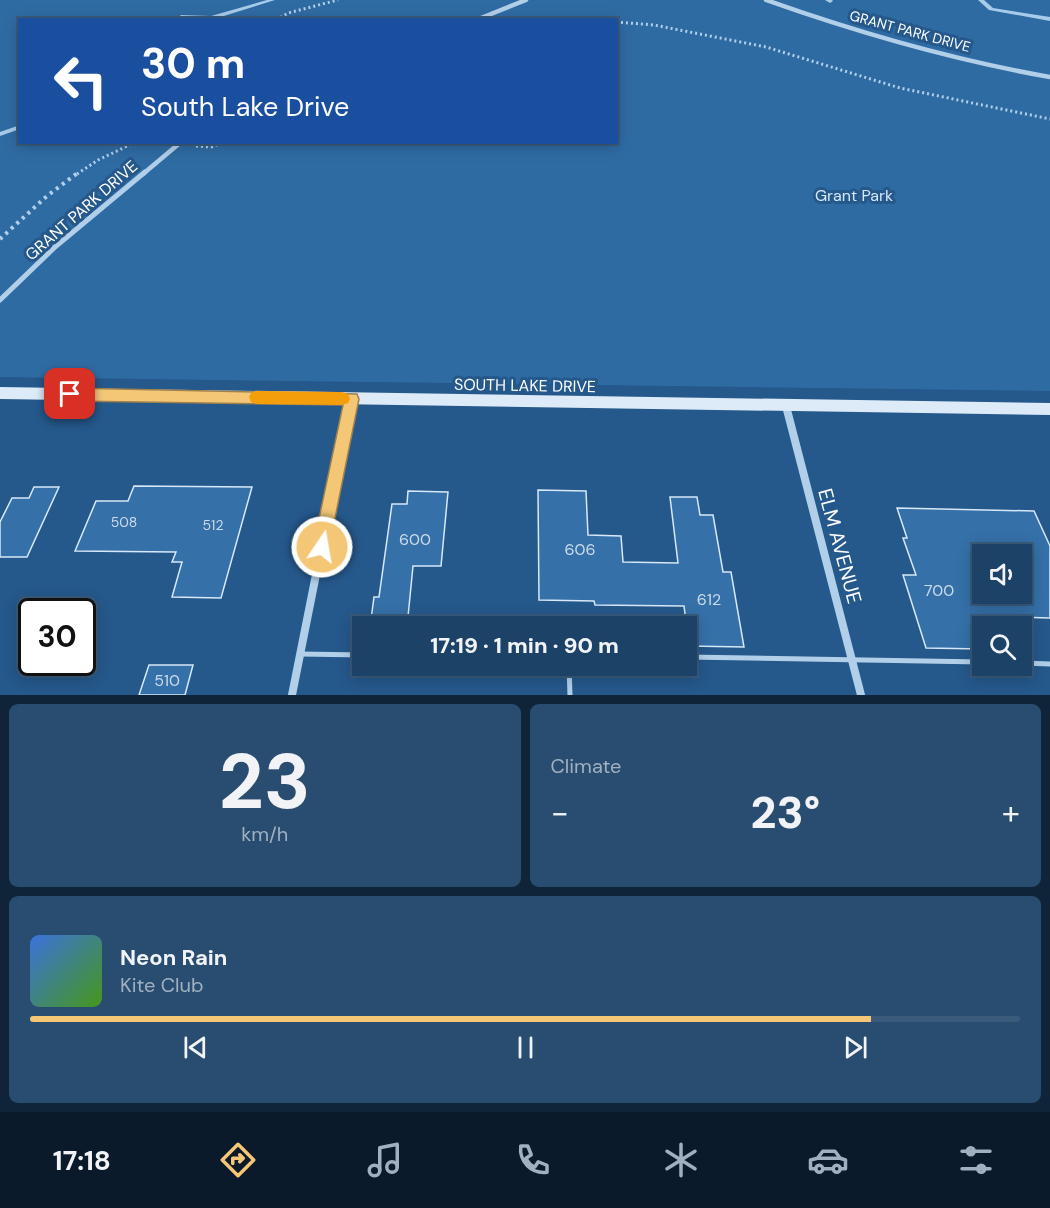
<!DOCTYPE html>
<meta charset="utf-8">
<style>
body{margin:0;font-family:"DM Sans",sans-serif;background:#294d71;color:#f1f3f6;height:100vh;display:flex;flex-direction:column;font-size:22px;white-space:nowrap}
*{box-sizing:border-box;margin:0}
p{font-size:20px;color:#a0b0c0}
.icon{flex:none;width:33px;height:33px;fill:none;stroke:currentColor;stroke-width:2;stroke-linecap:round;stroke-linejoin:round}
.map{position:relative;height:695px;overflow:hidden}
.panel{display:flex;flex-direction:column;gap:9px;padding:9px;background:#0f2439;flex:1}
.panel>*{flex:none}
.hud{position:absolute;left:18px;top:18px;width:600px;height:126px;border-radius:0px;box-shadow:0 3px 15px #0003,0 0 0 2px #3a5b7c;background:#1a4fa0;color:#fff;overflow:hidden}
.fabs{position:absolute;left:972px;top:544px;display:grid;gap:12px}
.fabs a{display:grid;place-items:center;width:60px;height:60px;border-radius:0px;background:#1c4268;box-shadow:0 3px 15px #0003,0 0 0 2px #3a5b7c;font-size:30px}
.speed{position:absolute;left:18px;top:598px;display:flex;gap:12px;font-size:30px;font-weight:700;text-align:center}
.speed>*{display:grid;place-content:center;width:78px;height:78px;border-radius:50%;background:#1c4268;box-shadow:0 3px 15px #0003,0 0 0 2px #3a5b7c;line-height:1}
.speed .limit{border:3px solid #111;border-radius:9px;background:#fff;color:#111}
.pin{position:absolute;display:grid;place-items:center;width:51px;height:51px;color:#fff;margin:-26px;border-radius:12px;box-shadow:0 3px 9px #0006}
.me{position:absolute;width:66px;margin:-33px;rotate:12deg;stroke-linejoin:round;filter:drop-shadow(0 0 4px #0008)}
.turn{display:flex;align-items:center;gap:21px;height:126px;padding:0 24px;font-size:27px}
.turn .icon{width:78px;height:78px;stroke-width:2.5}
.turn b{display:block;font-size:42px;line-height:51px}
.big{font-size:45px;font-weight:800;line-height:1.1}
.panel .tile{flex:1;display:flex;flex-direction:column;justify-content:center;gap:9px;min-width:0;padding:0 21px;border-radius:9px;background:#294d71}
.panel .dial{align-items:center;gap:0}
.dial b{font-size:78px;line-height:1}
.song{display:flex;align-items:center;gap:18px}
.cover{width:72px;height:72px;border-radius:9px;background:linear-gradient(135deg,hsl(220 70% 55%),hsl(100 70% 35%))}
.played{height:6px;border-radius:3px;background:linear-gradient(90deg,#f4c776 85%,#3a5b7c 85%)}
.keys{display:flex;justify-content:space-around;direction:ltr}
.heat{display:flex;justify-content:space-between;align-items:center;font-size:33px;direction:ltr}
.panel .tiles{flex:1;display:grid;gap:9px;grid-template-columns:1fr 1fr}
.tile:last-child{grid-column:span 2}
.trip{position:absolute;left:352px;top:616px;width:345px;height:60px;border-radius:0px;background:#1c4268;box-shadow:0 3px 15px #0003,0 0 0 2px #3a5b7c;font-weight:800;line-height:60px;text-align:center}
.tab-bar{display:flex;height:96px;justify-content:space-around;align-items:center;background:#0b1a2a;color:#a0b0c0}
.tab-bar .icon{width:42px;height:42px}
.tab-bar .current{color:#f4c776}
.tab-bar b{font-size:27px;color:#f1f3f6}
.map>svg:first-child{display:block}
.green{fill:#2f6ba3;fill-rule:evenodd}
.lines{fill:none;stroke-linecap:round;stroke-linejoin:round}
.stream{fill:#a7cbeb;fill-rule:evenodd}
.building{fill:#3570a8;stroke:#d7e8f8;stroke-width:1.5;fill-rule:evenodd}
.path-far1{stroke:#b2cfea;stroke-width:3;stroke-dasharray:2 3;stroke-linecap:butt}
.path{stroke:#b2cfea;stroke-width:4;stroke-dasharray:3 4.5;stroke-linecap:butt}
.lane{stroke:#b2cfea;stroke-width:5}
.street-far2{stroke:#b2cfea;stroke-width:4.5}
.street-far1{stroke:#b2cfea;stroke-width:5}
.street{stroke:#b2cfea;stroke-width:8}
.secondary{fill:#ddebf8;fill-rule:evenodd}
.route{fill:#f4c776;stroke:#9f814d;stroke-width:1.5}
.slow{fill:#f59e0b}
.labels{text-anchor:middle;stroke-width:6;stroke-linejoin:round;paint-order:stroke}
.far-street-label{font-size:14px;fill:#fff;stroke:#25588b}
.number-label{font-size:14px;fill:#ccdbe9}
.park-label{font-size:16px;fill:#d7e8f8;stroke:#25588b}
.street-label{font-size:16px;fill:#fff;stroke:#25588b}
.near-number-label{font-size:16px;fill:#ccdbe9}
.near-street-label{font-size:20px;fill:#fff;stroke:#25588b}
</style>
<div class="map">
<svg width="1050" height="695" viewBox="0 0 1050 695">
<rect width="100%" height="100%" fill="#25588b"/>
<path class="green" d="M 0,0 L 1050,0 L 1050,391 L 0,377 ZM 20,20 L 616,20 L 616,142 L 20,142 Z"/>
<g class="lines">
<path class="stream" d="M 267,0 L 275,0 L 211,20 L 175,20 L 181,15 L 211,16 Z
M 825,0 L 832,0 L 833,1 L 830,3 Z
M 978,0 L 984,0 L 993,8 L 1050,17 L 1050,21 L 989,10 Z
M 20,125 L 20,129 L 0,136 L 0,132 Z"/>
</g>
<path class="building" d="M 134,486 L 252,487 L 221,598 L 172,597 L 182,562 L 172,562 L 176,552 L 75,551 L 96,501 L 128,501 Z
M 34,487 L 59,487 L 27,557 L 0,557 L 0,522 L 12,498 L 29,498 Z
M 538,490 L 586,491 L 588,535 L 621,536 L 623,562 L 678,563 L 670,497 L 697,497 L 700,515 L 713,515 L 723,572 L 731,572 L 744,647 L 689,646 L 684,606 L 595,605 L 594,601 L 539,600 Z
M 408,491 L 448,492 L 441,566 L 413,566 L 407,627 L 370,627 L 374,597 L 379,597 L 392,504 L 407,504 Z
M 897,508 L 1034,511 L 1050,546 L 1050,618 L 982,616 L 982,649 L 926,648 L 903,575 L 916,575 L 903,538 L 907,538 ZM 982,555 L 1022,555 L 1022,594 L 982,594 Z
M 149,665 L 193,665 L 185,695 L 139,695 Z"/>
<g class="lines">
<path class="path-far1" d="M 276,20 L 288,13 L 338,0
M 616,22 L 654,25 L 766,47 L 900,88 L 1050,119
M 196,146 L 211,147 L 225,142
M 77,174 L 98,160 L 136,142"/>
<path class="path" d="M 0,239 L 47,196 L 79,172"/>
<path class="lane" d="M 300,654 L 363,655
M 687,657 L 982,662
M 1022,663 L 1050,664
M 569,666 L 570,695"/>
<path class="street-far2" d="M 766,0 C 859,33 953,60 1050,77
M 476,20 L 526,0
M 143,174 L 181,142"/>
<path class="street-far1" d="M 0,300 L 55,247 L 145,172"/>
<path class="street" d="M 786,406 L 861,695
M 292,695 L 351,399"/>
<path class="secondary" d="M 0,387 L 1050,403 L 1050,415 L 0,399 Z"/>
</g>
<path class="route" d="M 70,388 L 357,394 L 359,399 L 328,553 L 322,555 L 316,553 L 313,547 L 343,405 L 70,401 L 65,399 L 63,394 L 65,390 Z"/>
<path class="slow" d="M 256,391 L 342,392 L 348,394 L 350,399 L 348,403 L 342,405 L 256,404 L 251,402 L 249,397 L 251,393 Z"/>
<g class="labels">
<g class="far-street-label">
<text transform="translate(910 31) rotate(15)" y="5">GRANT PARK DRIVE</text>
</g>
<g class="number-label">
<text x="124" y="527">508</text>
<text x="213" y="530">512</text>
</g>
<g class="park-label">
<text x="854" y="201">Grant Park</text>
</g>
<g class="street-label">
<text transform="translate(81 210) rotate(-41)" y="6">GRANT PARK DRIVE</text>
<text transform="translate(525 385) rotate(1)" y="6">SOUTH LAKE DRIVE</text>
</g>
<g class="near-number-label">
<text x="415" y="545">600</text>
<text x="580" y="555">606</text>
<text x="939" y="596">700</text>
<text x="709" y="605">612</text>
<text x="167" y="686">510</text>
</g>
<g class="near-street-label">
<text transform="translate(840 546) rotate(75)" y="7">ELM AVENUE</text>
</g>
</g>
</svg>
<div class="fabs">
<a><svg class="icon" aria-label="sound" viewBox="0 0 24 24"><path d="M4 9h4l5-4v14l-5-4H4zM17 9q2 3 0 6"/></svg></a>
<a><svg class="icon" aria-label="search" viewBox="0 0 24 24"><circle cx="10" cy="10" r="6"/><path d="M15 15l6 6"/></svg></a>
</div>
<div class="speed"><div class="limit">30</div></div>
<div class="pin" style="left:70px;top:394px;background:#d93025"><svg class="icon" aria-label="arrive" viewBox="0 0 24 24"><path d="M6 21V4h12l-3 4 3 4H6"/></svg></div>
<svg class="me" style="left:322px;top:547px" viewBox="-20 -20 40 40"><circle r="17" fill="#f4c776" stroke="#fff" stroke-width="3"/><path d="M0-11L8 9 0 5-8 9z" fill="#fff"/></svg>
<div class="trip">17:19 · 1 min · 90 m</div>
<div class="hud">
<div class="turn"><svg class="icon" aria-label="left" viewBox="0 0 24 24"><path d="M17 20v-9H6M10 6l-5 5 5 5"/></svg><div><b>30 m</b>South Lake Drive</div></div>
</div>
</div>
<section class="panel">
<div class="tiles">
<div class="tile dial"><b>23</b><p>km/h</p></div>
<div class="tile"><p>Climate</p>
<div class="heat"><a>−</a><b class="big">23°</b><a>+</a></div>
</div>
<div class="tile">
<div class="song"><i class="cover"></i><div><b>Neon Rain</b><p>Kite Club</p></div></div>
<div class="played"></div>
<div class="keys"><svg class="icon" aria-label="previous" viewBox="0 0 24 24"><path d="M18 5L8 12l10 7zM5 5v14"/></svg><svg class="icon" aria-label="pause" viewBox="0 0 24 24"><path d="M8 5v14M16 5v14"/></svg><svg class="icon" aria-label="next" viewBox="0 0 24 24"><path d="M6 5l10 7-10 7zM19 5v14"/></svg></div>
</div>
</div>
</section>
<nav class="tab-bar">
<b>17:18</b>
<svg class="icon current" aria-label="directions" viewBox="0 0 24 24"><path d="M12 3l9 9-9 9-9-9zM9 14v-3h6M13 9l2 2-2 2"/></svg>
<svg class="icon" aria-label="music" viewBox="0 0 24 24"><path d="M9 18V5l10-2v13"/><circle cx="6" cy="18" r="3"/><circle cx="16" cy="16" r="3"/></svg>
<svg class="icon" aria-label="phone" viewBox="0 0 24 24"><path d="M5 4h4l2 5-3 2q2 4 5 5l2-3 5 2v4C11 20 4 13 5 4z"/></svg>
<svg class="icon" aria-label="climate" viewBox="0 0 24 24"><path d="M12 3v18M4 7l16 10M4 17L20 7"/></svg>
<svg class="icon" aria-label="car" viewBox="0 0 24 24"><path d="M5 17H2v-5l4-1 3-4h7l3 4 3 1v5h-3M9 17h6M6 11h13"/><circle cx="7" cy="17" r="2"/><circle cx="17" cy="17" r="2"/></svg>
<svg class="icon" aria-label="filters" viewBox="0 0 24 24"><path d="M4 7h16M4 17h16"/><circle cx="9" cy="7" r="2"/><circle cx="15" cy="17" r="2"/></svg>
</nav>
